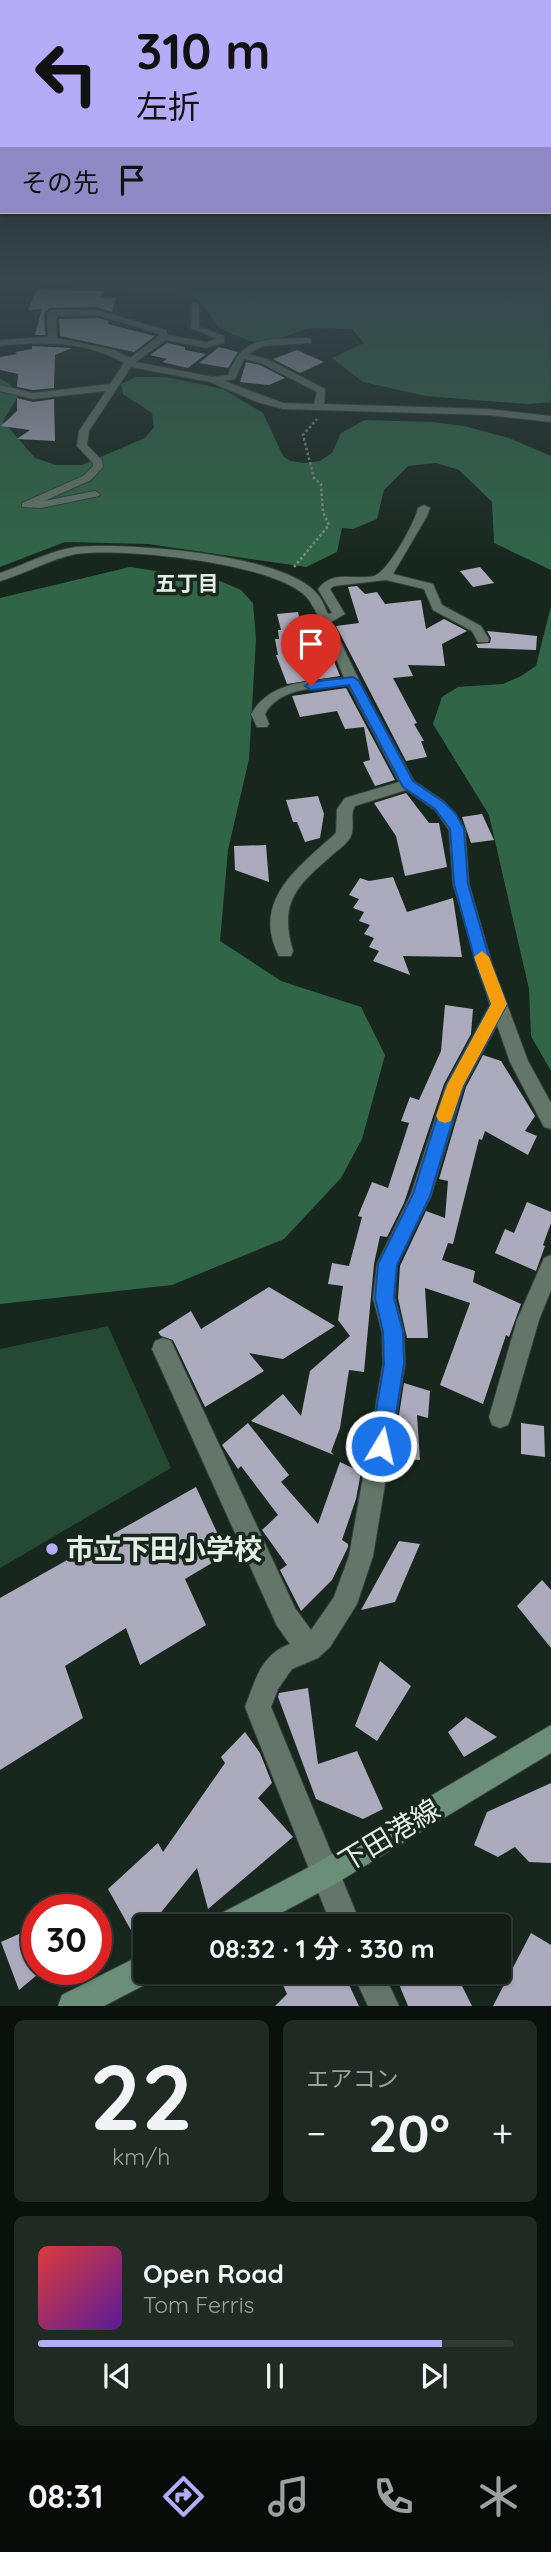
<!DOCTYPE html>
<html lang="ja">
<meta charset="utf-8">
<style>
body{margin:0;font-family:Quicksand,"Noto Sans JP",sans-serif;background:#1f2a23;color:#f1f3f6;height:100vh;display:flex;flex-direction:column;font-size:26px;white-space:nowrap}
*{box-sizing:border-box;margin:0}
p{font-size:23px;color:#9ca2a1}
.icon{flex:none;width:38px;height:38px;fill:none;stroke:currentColor;stroke-width:2;stroke-linecap:round;stroke-linejoin:round}
.map{position:relative;height:2006px;overflow:hidden}
.sheet{display:flex;flex-direction:column;gap:14px;padding:14px;background:#0a100c;flex:1}
.sheet>*{flex:none}
.guide{position:absolute;left:0px;top:0px;width:551px;height:214px;box-shadow:0 2px 5px #0004,0 0 0 2px #313b35;background:#b5acf8;color:#111;overflow:hidden}
.speed{position:absolute;left:21px;top:1894px;display:flex;gap:14px;font-size:35px;font-weight:700;text-align:center}
.speed>*{display:grid;place-content:center;width:91px;height:91px;border-radius:50%;background:#121d16;box-shadow:0 2px 5px #0004,0 0 0 2px #313b35;line-height:1}
.speed .limit{border:10px solid #d22;background:#fff;color:#111}
.pin{position:absolute;display:grid;place-items:center;width:60px;height:60px;color:#fff;margin:-72px -30px;border-radius:50% 50% 50% 0;rotate:-45deg;box-shadow:0 0 7px #0007}
.pin .icon{rotate:45deg}
.me{position:absolute;width:77px;margin:-38px;rotate:9deg;stroke-linejoin:round;filter:drop-shadow(0 0 5px #0008)}
.turn{display:flex;align-items:center;gap:24px;height:147px;padding:0 21px;font-size:32px}
.turn .icon{width:91px;height:91px;stroke-width:2.5}
.turn b{display:block;font-size:49px;line-height:60px}
.then{display:flex;align-items:center;height:66px;padding:0 21px;background:#0003;gap:14px;font-size:26px}
.big{font-size:52px;font-weight:700;line-height:1.1}
.sheet .card{flex:1;display:flex;flex-direction:column;justify-content:center;gap:10px;min-width:0;padding:0 24px;border-radius:10px;background:#1f2a23}
.sheet .dial{align-items:center;gap:0}
.dial b{font-size:91px;line-height:1}
.song{display:flex;align-items:center;gap:21px}
.cover{width:84px;height:84px;border-radius:10px;background:linear-gradient(135deg,hsl(0 70% 55%),hsl(270 70% 35%))}
.played{height:7px;border-radius:4px;background:linear-gradient(90deg,#b5acf8 85%,#313b35 85%)}
.keys{display:flex;justify-content:space-around;direction:ltr}
.heat{display:flex;justify-content:space-between;align-items:center;font-size:38px;direction:ltr}
.sheet .tiles{flex:1;display:grid;gap:14px;grid-template-columns:1fr 1fr}
.card:last-child{grid-column:span 2}
.trip{position:absolute;left:133px;top:1914px;width:378px;height:70px;border-radius:7px;background:#121d16;box-shadow:0 2px 5px #0004,0 0 0 2px #313b35;font-weight:700;line-height:70px;text-align:center}
.tab-bar{display:flex;height:112px;justify-content:space-around;align-items:center;background:#070c09;color:#9ca2a1}
.tab-bar .icon{width:49px;height:49px}
.tab-bar .on{color:#b5acf8}
.tab-bar b{font-size:32px;color:#f1f3f6}
.map>svg:first-child{display:block}
.green{fill:#254a34}
.forest{fill:#306647}
.building{fill:#acaabd}
.lines{fill:none;stroke-linecap:round;stroke-linejoin:round}
.street-casing{stroke:#344139;stroke-width:2}
.secondary-casing{stroke:#344139;stroke-width:2}
.path{stroke:#838f87;stroke-width:2.5;stroke-dasharray:2.5 2.5;stroke-linecap:butt}
.street{fill:#64766a;fill-rule:evenodd}
.secondary{fill:#6a8e77;fill-rule:evenodd}
.route{fill:#1a73e8;stroke:#114b97;stroke-width:2}
.slow{fill:#f59e0b}
.poi-dot{fill:#b5acf8;stroke:#18271e;stroke-width:2.5}
.labels{text-anchor:middle;stroke-width:7;stroke-linejoin:round;paint-order:stroke}
.far-neighbourhood-label{font-size:21px;font-weight:bold;fill:#e4eee7;stroke:#18271e}
.near-poi-label{font-size:28px;font-weight:bold;fill:#e4eee7;stroke:#18271e;text-anchor:start}
.near-street-label{font-size:28px;fill:#e4eee7;stroke:#18271e}
</style>
<div class="map">
<svg width="551" height="2006" viewBox="0 0 551 2006">
<rect width="100%" height="100%" fill="#18271e"/>
<path class="green" d="M 108,1326 L 171,1468 L 0,1568 L 0,1349 Z"/>
<path class="forest" d="M 14,281 L 549,281 L 551,402 L 527,404 L 426,396 L 363,382 L 332,358 L 364,343 L 352,329 L 309,328 L 261,345 L 220,329 L 198,299 L 178,293 Z
M 136,377 L 166,377 L 223,389 L 263,413 L 283,456 L 290,461 L 304,463 L 320,461 L 332,453 L 341,433 L 365,420 L 432,422 L 464,426 L 509,438 L 551,456 L 551,570 L 494,543 L 492,502 L 459,470 L 436,463 L 408,466 L 384,490 L 377,519 L 353,529 L 342,528 L 337,552 L 306,567 L 148,544 L 65,542 L 0,567 L 0,378 L 11,385 L 18,396 L 3,421 L 35,458 L 56,465 L 82,465 L 145,438 L 154,427 L 152,413 L 123,394 L 121,384 Z
M 130,567 L 220,581 L 241,590 L 253,603 L 256,639 L 249,759 L 228,850 L 220,941 L 281,981 L 361,1007 L 385,1055 L 362,1139 L 341,1178 L 284,1239 L 172,1285 L 0,1304 L 0,598 Z
M 551,606 L 551,1071 L 531,1036 L 529,989 L 489,815 L 433,724 L 442,697 L 458,687 L 503,684 L 521,676 L 536,666 Z"/>
<path class="building" d="M 37,290 L 104,291 L 100,298 L 116,298 L 112,312 L 96,307 L 49,308 L 44,313 L 45,335 L 35,335 L 42,309 L 28,310 Z
M 98,318 L 109,321 L 108,324 L 155,336 L 134,352 L 60,336 L 59,319 Z
M 167,343 L 185,347 L 185,350 L 206,354 L 188,368 L 162,362 L 167,359 L 150,355 Z
M 32,346 L 72,348 L 55,355 L 54,388 L 33,390 L 17,387 L 18,374 L 0,370 L 0,357 L 17,354 L 15,352 L 32,349 Z
M 219,347 L 238,352 L 228,368 L 199,363 Z
M 297,350 L 324,362 L 300,373 L 273,359 Z
M 246,362 L 260,365 L 285,378 L 269,385 L 240,382 Z
M 17,398 L 33,402 L 54,399 L 55,441 L 17,439 L 30,430 L 1,426 L 17,411 Z
M 480,567 L 494,583 L 473,587 L 460,571 Z
M 357,586 L 365,594 L 377,592 L 385,604 L 421,600 L 426,629 L 444,619 L 467,631 L 442,644 L 445,666 L 408,665 L 413,676 L 393,678 L 417,723 L 414,724 L 424,741 L 421,741 L 427,757 L 406,761 L 336,626 L 359,623 L 348,587 Z
M 298,612 L 302,629 L 321,629 L 340,676 L 287,684 L 276,655 L 278,655 L 275,639 L 279,639 L 278,630 L 281,630 L 277,614 Z
M 487,631 L 537,636 L 536,650 L 478,648 L 476,644 L 490,643 L 491,638 Z
M 346,688 L 395,780 L 375,786 L 363,762 L 370,760 L 364,727 L 345,729 L 337,711 L 300,717 L 292,696 Z
M 406,793 L 429,823 L 439,823 L 447,867 L 405,876 L 396,836 L 374,803 Z
M 318,796 L 324,814 L 320,838 L 305,842 L 297,822 L 293,822 L 286,800 Z
M 482,814 L 494,840 L 471,843 L 462,817 Z
M 266,845 L 269,882 L 235,870 L 234,846 Z
M 393,877 L 407,912 L 453,898 L 462,957 L 403,956 L 410,975 L 373,961 L 379,951 L 369,947 L 374,938 L 364,934 L 370,925 L 359,921 L 364,912 L 353,908 L 359,899 L 349,895 L 360,878 L 369,881 Z
M 445,1005 L 473,1009 L 471,1034 L 444,1084 L 404,1203 L 387,1237 L 380,1236 L 374,1264 L 364,1372 L 349,1370 L 340,1428 L 331,1452 L 334,1455 L 251,1421 L 283,1394 L 301,1416 L 310,1371 L 350,1336 L 338,1320 L 343,1286 L 328,1284 L 332,1263 L 349,1266 L 362,1217 L 358,1216 L 372,1182 L 388,1188 L 409,1123 L 401,1121 L 410,1097 L 419,1100 L 441,1051 Z
M 483,1055 L 501,1061 L 535,1116 L 525,1131 L 537,1136 L 528,1155 L 485,1131 L 482,1140 L 479,1139 L 453,1244 L 448,1243 L 442,1260 L 475,1271 L 473,1282 L 521,1304 L 509,1337 L 506,1335 L 483,1404 L 440,1385 L 470,1303 L 425,1288 L 428,1338 L 407,1338 L 398,1298 L 400,1266 L 426,1211 L 445,1218 L 448,1181 L 439,1179 L 466,1087 Z
M 527,1202 L 551,1212 L 551,1223 L 543,1245 L 545,1246 L 536,1271 L 495,1253 L 505,1229 L 514,1233 Z
M 269,1287 L 335,1326 L 283,1359 L 249,1353 L 264,1371 L 205,1407 L 173,1340 L 161,1336 L 158,1332 L 191,1311 L 201,1329 Z
M 404,1383 L 430,1391 L 428,1418 L 417,1415 L 420,1460 L 392,1459 Z
M 248,1423 L 289,1475 L 281,1482 L 318,1524 L 340,1462 L 361,1472 L 356,1499 L 342,1540 L 348,1544 L 348,1547 L 332,1580 L 301,1611 L 280,1570 L 287,1565 L 262,1530 L 278,1515 L 241,1466 L 238,1469 L 222,1445 Z
M 521,1423 L 544,1426 L 545,1457 L 521,1454 Z
M 196,1487 L 227,1554 L 185,1579 L 206,1625 L 140,1665 L 126,1628 L 65,1666 L 83,1718 L 0,1770 L 0,1598 Z
M 399,1541 L 420,1544 L 395,1602 L 361,1610 Z
M 542,1580 L 551,1590 L 551,1648 L 517,1606 Z
M 380,1661 L 411,1686 L 377,1741 L 355,1726 Z
M 308,1688 L 318,1764 L 357,1751 L 383,1809 L 363,1819 L 316,1799 L 278,1697 L 279,1693 Z
M 466,1717 L 497,1737 L 464,1757 L 448,1732 Z
M 245,1732 L 260,1753 L 272,1783 L 258,1798 L 293,1837 L 208,1909 L 197,1868 L 149,1927 L 145,1927 L 145,1931 L 137,1941 L 108,1889 L 158,1843 L 163,1852 L 225,1763 L 221,1757 Z
M 551,1783 L 551,1863 L 529,1862 L 515,1847 L 498,1857 L 474,1845 L 487,1812 Z
M 37,1926 L 37,1975 L 19,1990 L 1,1942 Z
M 531,1933 L 551,1945 L 551,2006 L 493,2006 Z
M 277,1972 L 343,1972 L 359,2006 L 275,2006 L 287,1994 Z
M 394,1972 L 455,1972 L 472,2006 L 408,2006 Z"/>
<g class="lines">
<defs>
<path id="street" d="M 192,302 L 199,304 L 199,327 L 224,336 L 224,343 L 206,348 L 166,340 L 136,362 L 213,377 L 228,375 C 243,333 270,340 308,338 L 311,339 L 311,343 L 263,346 L 248,354 L 267,359 L 325,389 L 324,404 L 488,409 L 551,416 L 551,422 L 488,415 L 283,409 L 257,402 L 210,382 L 131,367 L 89,431 L 87,445 L 102,460 L 103,467 L 91,480 L 44,501 L 95,491 L 100,494 L 99,496 L 41,508 L 22,507 L 22,503 L 83,476 L 93,466 L 93,463 L 77,446 L 79,431 L 106,391 L 33,399 L 0,391 L 0,385 L 33,393 L 110,384 L 124,363 C 85,341 44,341 0,346 L 0,340 L 48,337 L 47,313 L 51,310 L 96,310 L 166,330 L 168,335 L 206,342 L 217,339 L 191,328 ZM 98,315 L 159,334 L 159,336 L 130,358 L 114,350 L 57,338 L 56,316 ZM 244,359 L 261,363 L 317,392 L 314,404 L 283,403 L 224,381 L 235,379 Z
M 424,505 L 430,508 L 427,516 L 393,574 L 433,584 L 442,605 L 481,626 L 489,639 L 488,642 L 478,642 L 472,631 L 433,610 L 424,589 L 386,580 L 334,586 L 330,589 L 345,614 L 331,622 L 362,686 L 414,781 L 445,802 L 465,829 L 469,884 L 492,964 L 528,1061 L 551,1103 L 551,1129 L 544,1127 L 510,1062 L 497,1025 L 464,1086 L 431,1196 L 397,1265 L 395,1298 L 404,1332 L 405,1364 L 373,1556 L 357,1604 L 330,1647 L 318,1658 L 292,1669 L 278,1689 L 271,1707 L 362,1927 L 332,1927 L 245,1707 C 255,1681 261,1654 290,1644 L 277,1626 L 152,1349 L 155,1341 L 163,1338 L 171,1341 L 295,1608 L 311,1630 L 334,1597 L 349,1556 L 383,1364 L 382,1332 L 373,1298 L 377,1264 L 411,1194 L 446,1085 L 490,1005 L 453,884 L 449,830 L 435,810 L 406,790 L 355,806 C 349,815 356,828 350,838 C 346,845 336,851 330,857 C 295,887 279,904 293,951 L 291,956 L 279,956 C 250,900 300,866 336,833 L 337,809 L 345,798 L 399,782 L 348,685 C 320,688 280,686 265,714 L 269,724 L 267,727 L 257,727 L 251,714 C 270,681 310,681 344,678 C 334,654 323,621 309,600 C 283,563 120,547 76,554 C 50,559 25,574 0,581 L 0,573 C 24,565 51,550 76,547 C 127,542 287,554 318,595 C 323,600 325,608 328,614 L 332,613 L 318,589 C 334,569 353,581 374,576 C 388,572 415,522 418,508 Z
M 551,1255 L 551,1290 L 539,1320 L 511,1417 L 508,1425 L 500,1428 L 492,1425 L 489,1417 L 517,1320 L 544,1258 Z
M 352,1972 L 383,1972 L 399,2006 L 368,2006 Z"/>
<path id="secondary" d="M 551,1725 L 551,1753 L 335,1884 L 255,1927 L 209,1927 L 214,1917 L 315,1864 Z
M 145,1953 L 145,1972 L 158,1972 L 156,1979 L 104,2006 L 58,2006 L 62,1995 Z"/>
</defs>
<use href="#street" class="street-casing"/>
<use href="#secondary" class="secondary-casing"/>
<path class="path" d="M 294,567 L 329,525 L 323,512 L 321,484 L 314,478 L 303,435 L 317,419"/>
<use href="#street" class="street"/>
<use href="#secondary" class="secondary"/>
</g>
<linearGradient id="sky" x2="0" y2="1"><stop stop-color="#0d1510"/><stop offset="0.5" stop-color="#37474c"/><stop offset="1" stop-color="#37474c" stop-opacity="0"/></linearGradient>
<rect width="551" height="562" fill="url(#sky)"/>
<path class="route" d="M 353,677 L 359,681 L 413,781 L 445,803 L 456,814 L 464,829 L 468,884 L 491,964 L 507,1004 L 463,1086 L 430,1196 L 397,1265 L 394,1298 L 403,1332 L 404,1364 L 391,1446 L 388,1454 L 381,1457 L 373,1454 L 370,1446 L 384,1364 L 383,1332 L 375,1298 L 378,1264 L 413,1194 L 447,1085 L 491,1004 L 476,964 L 454,884 L 450,829 L 435,809 L 403,787 L 349,685 L 311,690 L 305,686 L 311,682 Z"/>
<path class="slow" d="M 482,951 L 489,957 L 507,1004 L 463,1086 L 451,1121 L 445,1123 L 439,1121 L 436,1116 L 447,1085 L 491,1004 L 474,957 Z"/>
<circle class="poi-dot" cx="52" cy="1549" r="7"/>
<g class="labels">
<g class="far-neighbourhood-label">
<text x="187" y="591">五丁目</text>
</g>
<g class="near-poi-label">
<text x="66" y="1559">市立下田小学校</text>
</g>
<g class="near-street-label">
<text transform="translate(389 1835) rotate(-31)" y="10">下田港線</text>
</g>
</g>
</svg>
<div class="speed"><div class="limit">30</div></div>
<div class="pin" style="left:311px;top:686px;background:#d93025"><svg class="icon" aria-label="arrive" viewBox="0 0 24 24"><path d="M6 21V4h12l-3 4 3 4H6"/></svg></div>
<svg class="me" style="left:381px;top:1446px" viewBox="-20 -20 40 40"><circle r="17" fill="#1a73e8" stroke="#fff" stroke-width="3"/><path d="M0-11L8 9 0 5-8 9z" fill="#fff"/></svg>
<div class="trip">08:32 · 1 分 · 330 m</div>
<div class="guide">
<div class="turn"><svg class="icon" aria-label="left" viewBox="0 0 24 24"><path d="M17 20v-9H6M10 6l-5 5 5 5"/></svg><div><b>310 m</b>左折</div></div>
<div class="then">その先<svg class="icon" aria-label="arrive" viewBox="0 0 24 24"><path d="M6 21V4h12l-3 4 3 4H6"/></svg></div>
</div>
</div>
<section class="sheet">
<div class="tiles">
<div class="card dial"><b>22</b><p>km/h</p></div>
<div class="card"><p>エアコン</p>
<div class="heat"><a>−</a><b class="big">20°</b><a>+</a></div>
</div>
<div class="card">
<div class="song"><i class="cover"></i><div><b>Open Road</b><p>Tom Ferris</p></div></div>
<div class="played"></div>
<div class="keys"><svg class="icon" aria-label="previous" viewBox="0 0 24 24"><path d="M18 5L8 12l10 7zM5 5v14"/></svg><svg class="icon" aria-label="pause" viewBox="0 0 24 24"><path d="M8 5v14M16 5v14"/></svg><svg class="icon" aria-label="next" viewBox="0 0 24 24"><path d="M6 5l10 7-10 7zM19 5v14"/></svg></div>
</div>
</div>
</section>
<nav class="tab-bar">
<b>08:31</b>
<svg class="icon on" aria-label="directions" viewBox="0 0 24 24"><path d="M12 3l9 9-9 9-9-9zM9 14v-3h6M13 9l2 2-2 2"/></svg>
<svg class="icon" aria-label="music" viewBox="0 0 24 24"><path d="M9 18V5l10-2v13"/><circle cx="6" cy="18" r="3"/><circle cx="16" cy="16" r="3"/></svg>
<svg class="icon" aria-label="phone" viewBox="0 0 24 24"><path d="M5 4h4l2 5-3 2q2 4 5 5l2-3 5 2v4C11 20 4 13 5 4z"/></svg>
<svg class="icon" aria-label="climate" viewBox="0 0 24 24"><path d="M12 3v18M4 7l16 10M4 17L20 7"/></svg>
</nav>
